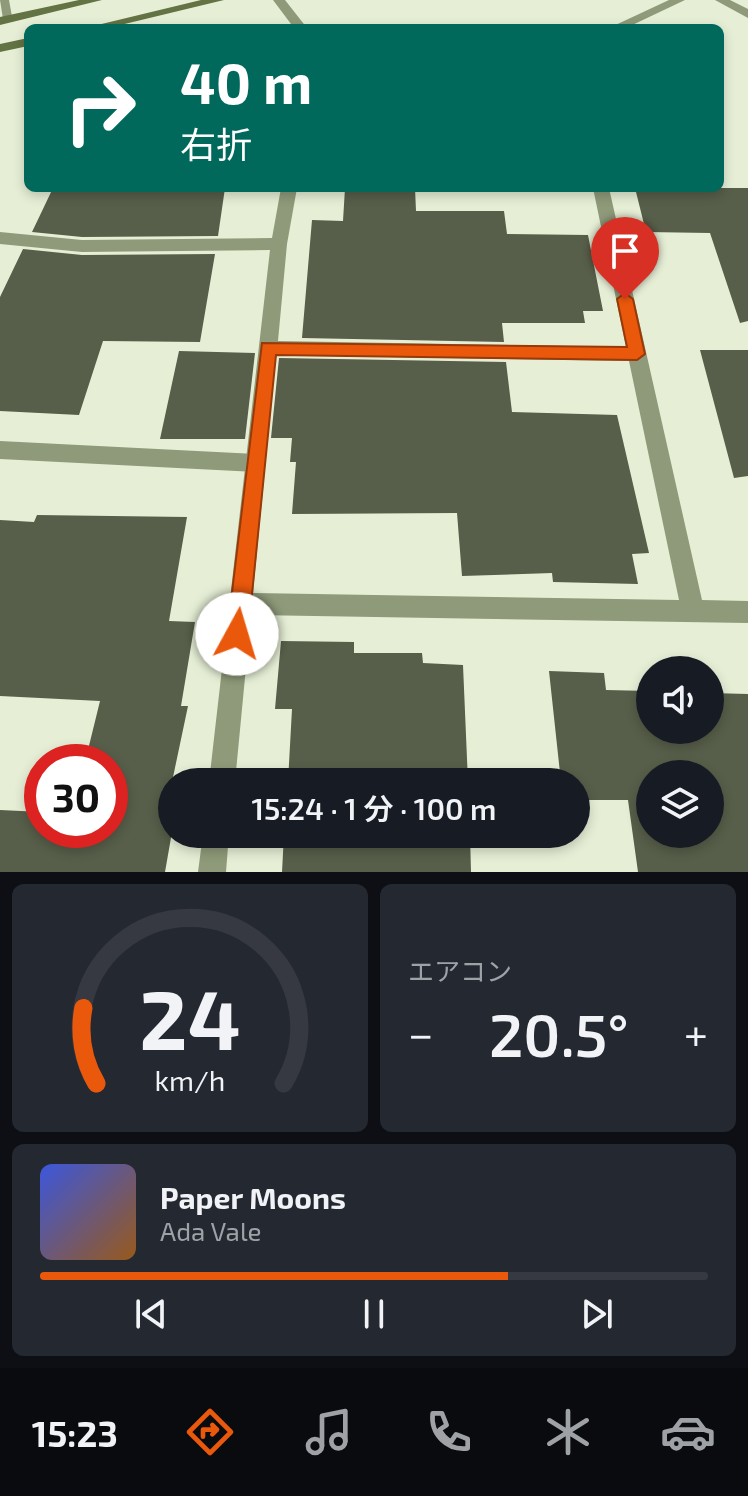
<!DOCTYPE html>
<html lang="ja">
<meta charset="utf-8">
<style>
body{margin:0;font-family:"Exo 2","Noto Sans JP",sans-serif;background:#242831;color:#f1f3f6;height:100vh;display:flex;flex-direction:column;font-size:30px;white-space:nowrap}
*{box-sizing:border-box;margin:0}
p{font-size:26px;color:#9ea1a6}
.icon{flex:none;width:44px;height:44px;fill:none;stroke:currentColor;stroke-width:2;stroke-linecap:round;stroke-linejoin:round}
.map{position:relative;height:872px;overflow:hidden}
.details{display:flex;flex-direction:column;gap:12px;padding:12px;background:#0d0f14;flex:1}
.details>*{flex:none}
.top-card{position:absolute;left:24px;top:24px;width:700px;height:168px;border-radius:12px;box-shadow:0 4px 12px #0003;background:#00695c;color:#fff;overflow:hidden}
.tools{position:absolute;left:636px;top:656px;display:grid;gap:16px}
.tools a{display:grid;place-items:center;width:88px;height:88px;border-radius:50%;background:#171b24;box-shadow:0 4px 12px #0003;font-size:40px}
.speed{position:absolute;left:24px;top:744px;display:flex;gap:16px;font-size:40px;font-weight:700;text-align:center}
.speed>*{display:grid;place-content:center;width:104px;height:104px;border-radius:50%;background:#171b24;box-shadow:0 4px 12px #0003;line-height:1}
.speed .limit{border:12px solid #d22;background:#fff;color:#111}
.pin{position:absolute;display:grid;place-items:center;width:68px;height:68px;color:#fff;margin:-82px -34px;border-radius:50% 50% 50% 0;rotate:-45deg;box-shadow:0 0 8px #0007}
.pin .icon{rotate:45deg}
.me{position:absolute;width:88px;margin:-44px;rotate:6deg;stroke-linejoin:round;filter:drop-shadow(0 0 6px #0008)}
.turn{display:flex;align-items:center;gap:28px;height:168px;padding:0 24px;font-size:36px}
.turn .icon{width:104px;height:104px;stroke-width:2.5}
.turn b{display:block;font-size:56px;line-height:68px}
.big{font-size:60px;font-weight:600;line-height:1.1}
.details .tile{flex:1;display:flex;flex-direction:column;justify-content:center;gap:12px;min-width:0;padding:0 28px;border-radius:12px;background:#242831}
.details .dial{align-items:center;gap:0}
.dial svg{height:208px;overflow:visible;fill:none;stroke:#363941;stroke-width:7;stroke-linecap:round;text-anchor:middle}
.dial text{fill:#f1f3f6;stroke:none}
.song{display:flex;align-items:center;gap:24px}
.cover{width:96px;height:96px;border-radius:12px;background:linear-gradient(135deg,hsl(230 70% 55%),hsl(30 70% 35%))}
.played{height:8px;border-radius:4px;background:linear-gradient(90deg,#ea580c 70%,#363941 70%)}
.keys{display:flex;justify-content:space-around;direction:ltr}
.heat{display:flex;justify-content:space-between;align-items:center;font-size:44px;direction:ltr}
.details .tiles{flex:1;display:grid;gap:12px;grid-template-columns:1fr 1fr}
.tile:last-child{grid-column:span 2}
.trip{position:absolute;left:158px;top:768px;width:432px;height:80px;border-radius:40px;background:#171b24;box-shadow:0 4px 12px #0003;font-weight:600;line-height:80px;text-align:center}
.tabs{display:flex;height:128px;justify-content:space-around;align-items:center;background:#090b0e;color:#9ea1a6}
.tabs .icon{width:56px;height:56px}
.tabs .selected{color:#ea580c}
.tabs b{font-size:36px;color:#f1f3f6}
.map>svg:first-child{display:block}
.building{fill:#575e49;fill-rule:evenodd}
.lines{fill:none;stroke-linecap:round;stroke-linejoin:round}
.lane{fill:#8f9a7a;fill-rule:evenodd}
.street{fill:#8f9a7a;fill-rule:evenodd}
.secondary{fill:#637344;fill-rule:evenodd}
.route{fill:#ea580c;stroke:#983908;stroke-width:2}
</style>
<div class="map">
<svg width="748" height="872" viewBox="0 0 748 872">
<rect width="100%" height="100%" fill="#e6efd6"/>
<path class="building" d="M 53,188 L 225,188 L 218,236 L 82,237 L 32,232 Z
M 345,188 L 415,188 L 416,211 L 504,211 L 507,234 L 588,235 L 603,311 L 583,311 L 585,323 L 502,323 L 504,342 L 302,338 L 312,220 L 343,221 Z
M 635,188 L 748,188 L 748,321 L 740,323 L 710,233 L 646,232 Z
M 23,249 L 82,255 L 215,254 L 200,342 L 103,341 L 79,415 L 0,411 L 0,297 Z
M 700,350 L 748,350 L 748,476 L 734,478 Z
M 179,351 L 255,353 L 245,439 L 160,439 Z
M 279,358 L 506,362 L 512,412 L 617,415 L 649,553 L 632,554 L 638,584 L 553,582 L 552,573 L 462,576 L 457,513 L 292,514 L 296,462 L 290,462 L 292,438 L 271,438 Z
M 37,515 L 187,517 L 169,621 L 195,622 L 181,706 L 188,706 L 172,782 L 172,832 L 165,872 L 0,872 L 0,810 L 42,812 L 42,830 L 110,830 L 110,762 L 85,762 L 100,701 L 0,696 L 0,520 L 34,522 Z
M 281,641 L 354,642 L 354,653 L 422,653 L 423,663 L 463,665 L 468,782 L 288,782 L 292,709 L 275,709 Z
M 549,671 L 604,673 L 606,690 L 650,691 L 650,730 L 710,730 L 710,693 L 748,694 L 748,872 L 638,872 L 628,800 L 576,800 L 576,782 L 561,782 ZM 650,774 L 710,774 L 710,834 L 650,834 Z
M 284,834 L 470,834 L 471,872 L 282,872 Z"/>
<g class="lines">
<path class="lane" d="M 0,441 L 256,454 L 263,457 L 266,463 L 263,469 L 256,472 L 0,459 Z"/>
<path class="street" d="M 0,0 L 9,0 L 13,22 L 3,19 Z
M 273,0 L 285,0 L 307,28 L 294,28 Z
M 669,0 L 685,0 L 626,28 L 609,28 Z
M 715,0 L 730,0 L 748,9 L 748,18 Z
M 281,188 L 297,188 L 287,244 L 278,341 L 626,347 L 593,188 L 609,188 L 702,600 L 748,601 L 748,623 L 251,615 L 235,782 L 209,782 L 270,250 L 82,252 L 0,244 L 0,232 L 82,240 L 272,238 ZM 276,355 L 629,361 L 679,600 L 253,593 Z
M 203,834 L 229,834 L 226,872 L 198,872 Z"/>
<path class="secondary" d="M 79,0 L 102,0 L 0,25 L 0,17 Z
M 201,0 L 224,0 L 108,28 L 85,28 Z
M 28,38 L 28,46 L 0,52 L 0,44 Z"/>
</g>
<path class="route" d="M 625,293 L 633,299 L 645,354 L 637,360 L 276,355 L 248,634 L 245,642 L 237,645 L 230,642 L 227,634 L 262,343 L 627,347 L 617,299 Z"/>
</svg>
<div class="tools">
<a><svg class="icon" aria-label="sound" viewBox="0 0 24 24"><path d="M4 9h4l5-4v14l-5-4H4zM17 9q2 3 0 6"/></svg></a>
<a><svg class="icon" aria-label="layers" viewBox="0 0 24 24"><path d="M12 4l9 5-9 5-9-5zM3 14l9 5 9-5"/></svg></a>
</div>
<div class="speed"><div class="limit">30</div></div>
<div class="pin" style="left:625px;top:299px;background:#d93025"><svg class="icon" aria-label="arrive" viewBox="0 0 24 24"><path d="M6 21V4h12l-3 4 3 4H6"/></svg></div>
<svg class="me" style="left:237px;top:634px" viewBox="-20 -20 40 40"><circle r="19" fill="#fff"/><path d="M0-13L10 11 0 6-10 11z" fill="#ea580c"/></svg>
<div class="trip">15:24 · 1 分 · 100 m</div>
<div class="top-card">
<div class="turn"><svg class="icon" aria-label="right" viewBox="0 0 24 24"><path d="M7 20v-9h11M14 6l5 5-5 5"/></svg><div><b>40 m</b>右折</div></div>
</div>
</div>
<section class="details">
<div class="tiles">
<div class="tile dial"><svg viewBox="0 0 100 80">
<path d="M14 69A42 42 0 1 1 86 69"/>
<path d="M14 69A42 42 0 0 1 9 40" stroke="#ea580c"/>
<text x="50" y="56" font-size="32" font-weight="700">24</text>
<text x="50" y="72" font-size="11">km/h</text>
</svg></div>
<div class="tile"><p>エアコン</p>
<div class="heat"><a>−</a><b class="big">20.5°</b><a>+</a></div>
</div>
<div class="tile">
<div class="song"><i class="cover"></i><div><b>Paper Moons</b><p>Ada Vale</p></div></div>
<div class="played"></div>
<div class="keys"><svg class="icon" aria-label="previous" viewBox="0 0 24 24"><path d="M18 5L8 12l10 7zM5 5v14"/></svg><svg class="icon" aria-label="pause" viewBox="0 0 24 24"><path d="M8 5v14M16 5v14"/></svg><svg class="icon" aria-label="next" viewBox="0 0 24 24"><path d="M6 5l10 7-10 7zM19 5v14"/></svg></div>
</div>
</div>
</section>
<nav class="tabs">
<b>15:23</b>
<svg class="icon selected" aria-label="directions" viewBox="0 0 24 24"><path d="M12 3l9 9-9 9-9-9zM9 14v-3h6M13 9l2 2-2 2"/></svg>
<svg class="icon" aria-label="music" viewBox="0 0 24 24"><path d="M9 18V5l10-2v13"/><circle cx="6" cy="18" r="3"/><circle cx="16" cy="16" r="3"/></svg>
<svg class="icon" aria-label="phone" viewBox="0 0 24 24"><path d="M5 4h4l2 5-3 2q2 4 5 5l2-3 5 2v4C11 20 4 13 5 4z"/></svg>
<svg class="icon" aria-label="climate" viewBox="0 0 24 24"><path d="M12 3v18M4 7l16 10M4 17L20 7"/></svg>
<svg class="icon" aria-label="car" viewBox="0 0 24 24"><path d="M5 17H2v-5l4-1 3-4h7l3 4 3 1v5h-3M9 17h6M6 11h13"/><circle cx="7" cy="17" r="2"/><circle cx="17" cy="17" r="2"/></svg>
</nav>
